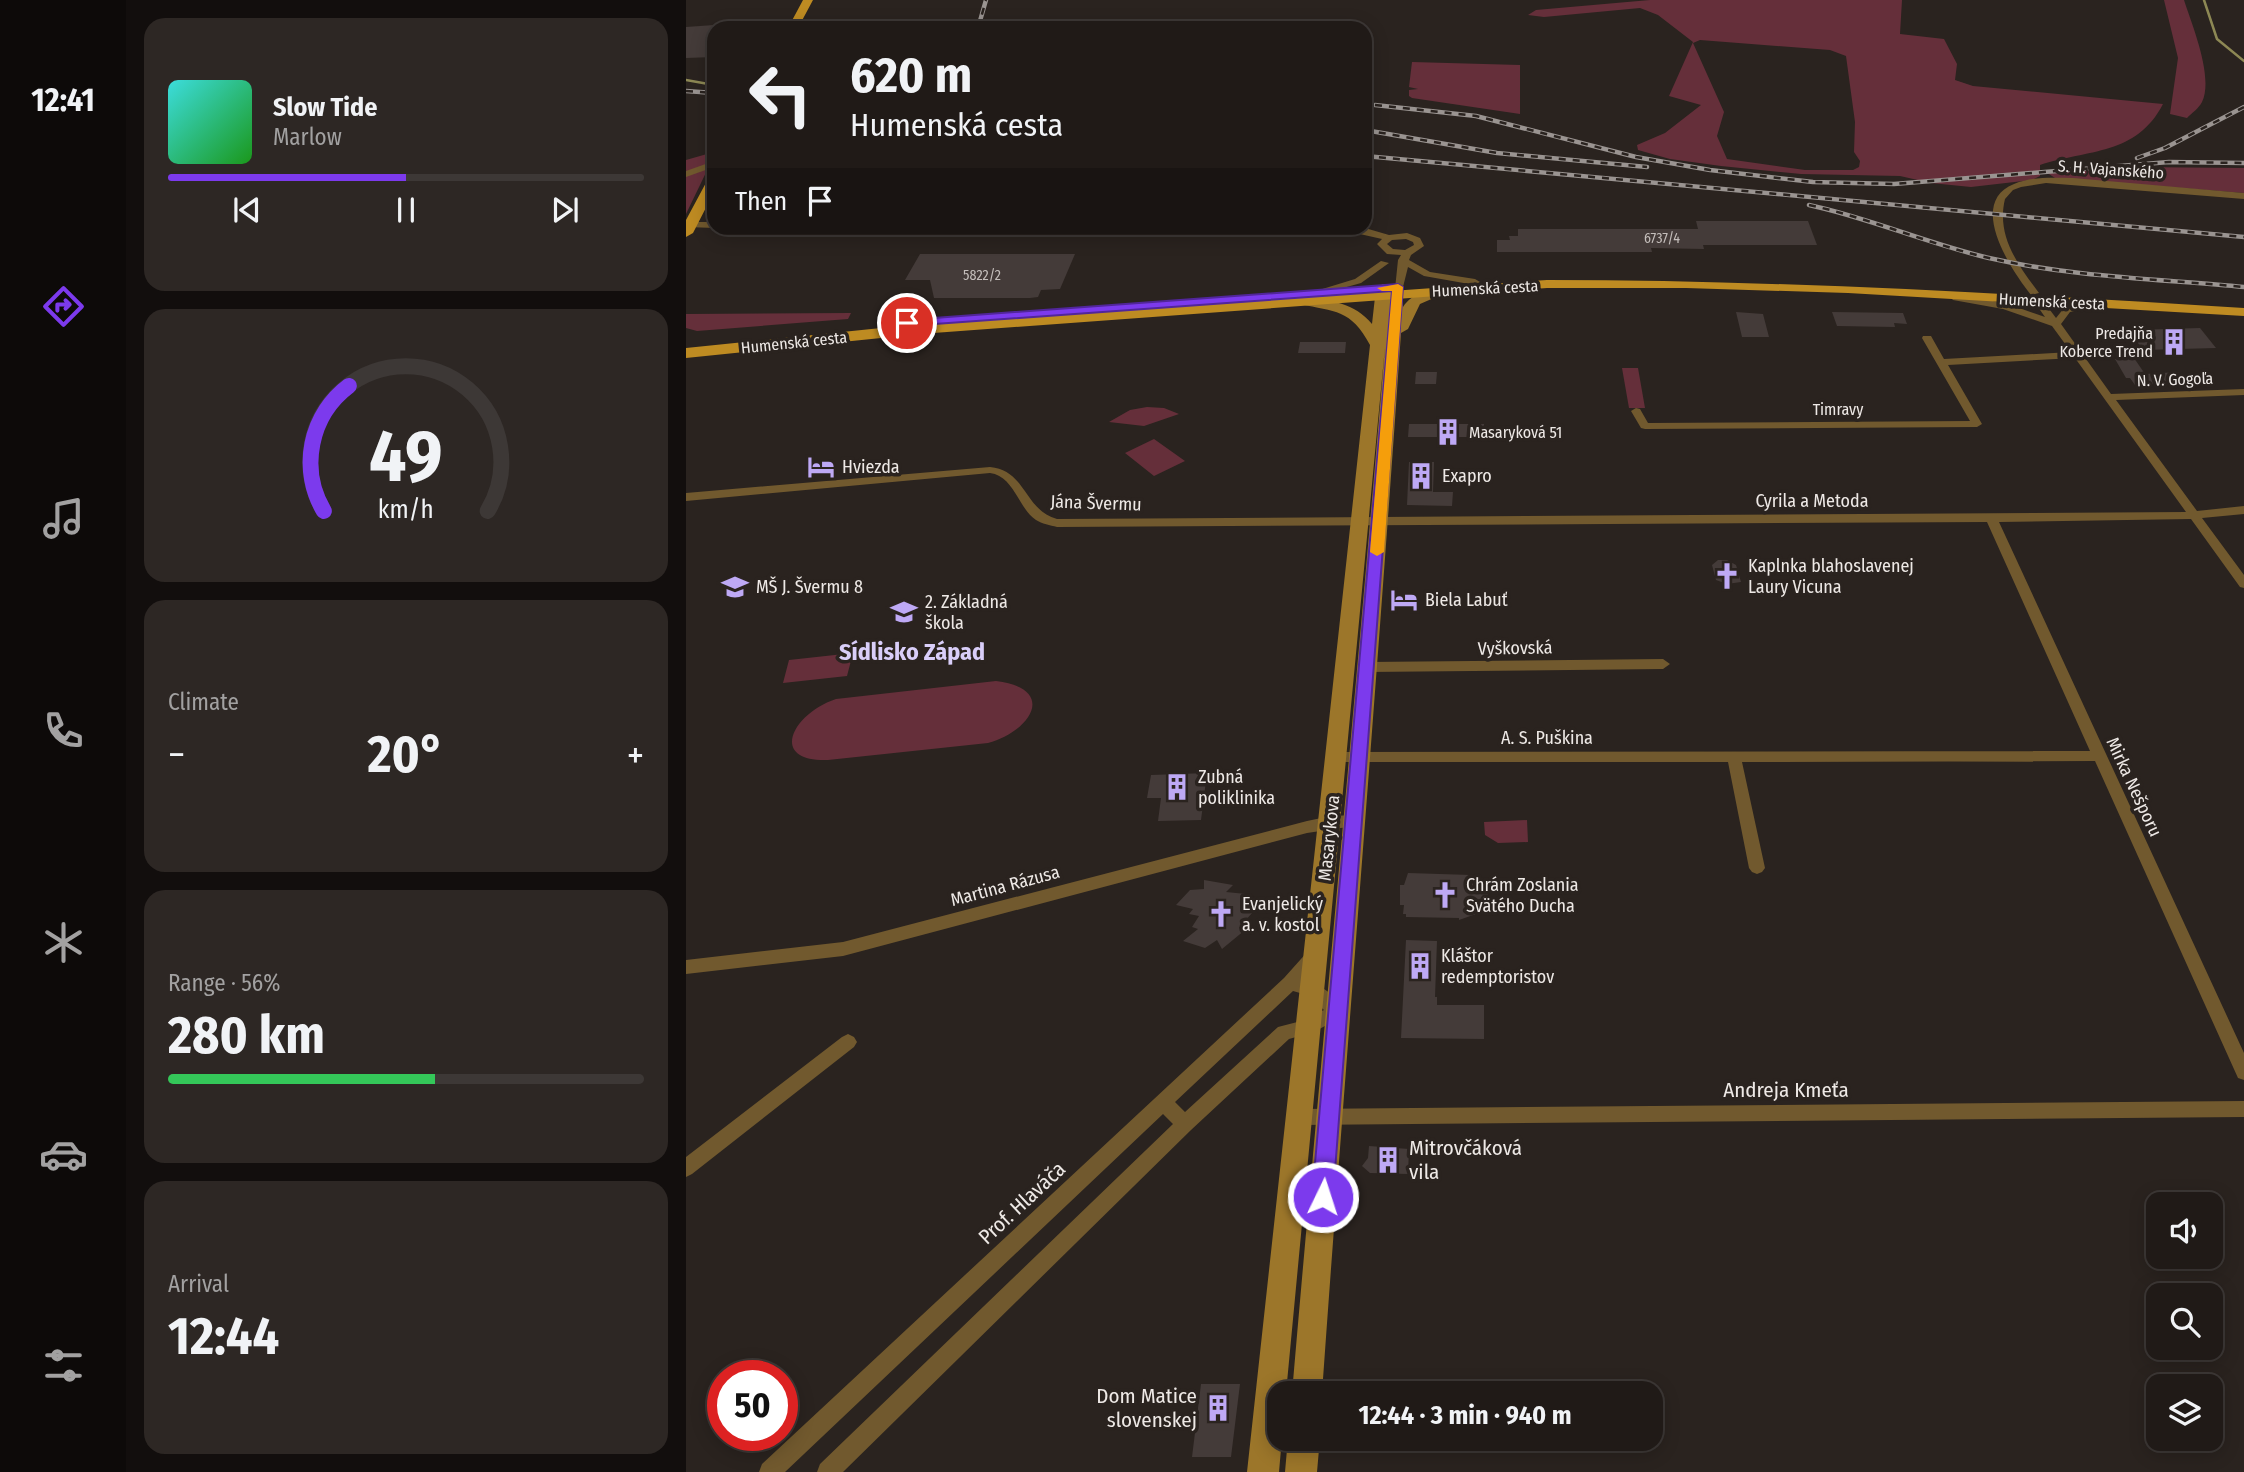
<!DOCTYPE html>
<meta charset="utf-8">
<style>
body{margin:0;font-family:"Fira Sans Condensed",sans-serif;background:#2d2724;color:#f1f3f6;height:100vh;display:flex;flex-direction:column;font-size:26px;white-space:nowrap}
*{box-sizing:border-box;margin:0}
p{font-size:23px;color:#a2a1a1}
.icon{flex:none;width:38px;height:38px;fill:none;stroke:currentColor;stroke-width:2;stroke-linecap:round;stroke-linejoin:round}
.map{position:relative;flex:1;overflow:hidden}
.sheet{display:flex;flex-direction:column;gap:18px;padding:18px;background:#120e0d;width:560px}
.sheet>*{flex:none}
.banner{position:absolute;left:21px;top:21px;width:665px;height:214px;border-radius:21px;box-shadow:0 4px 18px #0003,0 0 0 2px #3d3836;background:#201a17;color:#f1f3f6;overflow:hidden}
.buttons{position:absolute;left:1460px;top:1192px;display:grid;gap:14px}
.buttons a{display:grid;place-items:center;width:77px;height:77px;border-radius:14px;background:#201a17;box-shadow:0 4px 18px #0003,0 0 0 2px #3d3836;font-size:35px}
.speed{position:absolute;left:21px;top:1360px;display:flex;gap:14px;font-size:35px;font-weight:700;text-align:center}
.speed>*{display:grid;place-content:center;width:91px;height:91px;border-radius:50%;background:#201a17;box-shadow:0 4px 18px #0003,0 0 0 2px #3d3836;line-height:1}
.speed .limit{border:10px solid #d22;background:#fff;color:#111}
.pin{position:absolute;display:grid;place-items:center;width:60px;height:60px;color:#fff;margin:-30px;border:4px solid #fff;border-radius:50%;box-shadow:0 2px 7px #0007}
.me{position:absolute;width:77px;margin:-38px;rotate:4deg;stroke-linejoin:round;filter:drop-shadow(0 0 5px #0008)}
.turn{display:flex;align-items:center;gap:24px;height:147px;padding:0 28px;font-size:32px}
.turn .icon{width:91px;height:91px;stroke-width:2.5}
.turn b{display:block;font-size:49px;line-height:60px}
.then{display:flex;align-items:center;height:66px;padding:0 28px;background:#0003;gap:14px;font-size:26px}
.big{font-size:52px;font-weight:700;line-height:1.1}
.sheet .card{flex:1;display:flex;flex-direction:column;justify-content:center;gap:10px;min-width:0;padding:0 24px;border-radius:21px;background:#2d2724}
.sheet .dial{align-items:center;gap:0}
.dial svg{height:182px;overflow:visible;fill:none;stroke:#3d3836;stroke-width:7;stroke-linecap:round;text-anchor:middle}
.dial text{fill:#f1f3f6;stroke:none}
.song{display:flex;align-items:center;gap:21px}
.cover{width:84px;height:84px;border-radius:10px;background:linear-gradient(135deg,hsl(180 70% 55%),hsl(120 70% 35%))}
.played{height:7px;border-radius:4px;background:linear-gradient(90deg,#7c3aed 50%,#3d3836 50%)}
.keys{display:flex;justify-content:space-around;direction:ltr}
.heat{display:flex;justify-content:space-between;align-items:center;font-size:38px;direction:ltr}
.charge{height:10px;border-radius:5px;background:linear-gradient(90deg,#34c759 56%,#3d3836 0)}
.trip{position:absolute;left:581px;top:1381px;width:396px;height:70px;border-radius:21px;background:#201a17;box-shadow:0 4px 18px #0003,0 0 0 2px #3d3836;font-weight:700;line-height:70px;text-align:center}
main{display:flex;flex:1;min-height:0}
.dock{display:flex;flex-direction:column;width:126px;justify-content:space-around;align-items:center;background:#0d0a09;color:#a2a1a1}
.dock .icon{width:49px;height:49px}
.dock .current{color:#7c3aed}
.dock b{font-size:32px;color:#f1f3f6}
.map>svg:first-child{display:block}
.green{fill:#652f3a;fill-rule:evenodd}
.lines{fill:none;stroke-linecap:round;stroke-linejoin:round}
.stream{stroke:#8d8854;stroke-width:2.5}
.building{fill:#443b39}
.street{fill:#71592e;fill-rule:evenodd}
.secondary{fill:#9c762a;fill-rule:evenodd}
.primary{fill:#be8b22;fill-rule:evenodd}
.rail-casing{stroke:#9a9491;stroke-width:4.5}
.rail{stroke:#2a231f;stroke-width:2.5;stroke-dasharray:7;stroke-linecap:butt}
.route{fill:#7c3aed;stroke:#51269a;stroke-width:2}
.slow{fill:#f59e0b}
.labels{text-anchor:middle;stroke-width:7;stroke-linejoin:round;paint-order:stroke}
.number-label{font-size:14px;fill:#c4bebb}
.far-street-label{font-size:16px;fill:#eee9e6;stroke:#2a231f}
.far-poi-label{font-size:16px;fill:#eee9e6;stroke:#2a231f;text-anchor:end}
.poi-label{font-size:18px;fill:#eee9e6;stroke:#2a231f;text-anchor:start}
.street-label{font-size:18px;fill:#eee9e6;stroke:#2a231f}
.near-street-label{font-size:21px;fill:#eee9e6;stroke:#2a231f}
.near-poi-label{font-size:21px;fill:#eee9e6;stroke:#2a231f;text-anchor:start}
.district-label{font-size:24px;font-weight:bold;fill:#d9cef9;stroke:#2a231f}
</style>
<main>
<nav class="dock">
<b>12:41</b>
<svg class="icon current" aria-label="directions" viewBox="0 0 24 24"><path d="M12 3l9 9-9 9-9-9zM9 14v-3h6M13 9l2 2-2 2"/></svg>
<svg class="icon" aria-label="music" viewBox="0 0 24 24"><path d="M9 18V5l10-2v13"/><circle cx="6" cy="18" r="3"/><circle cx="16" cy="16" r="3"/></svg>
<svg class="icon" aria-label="phone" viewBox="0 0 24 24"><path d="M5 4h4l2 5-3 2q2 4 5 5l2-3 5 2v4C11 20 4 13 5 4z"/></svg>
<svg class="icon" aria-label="climate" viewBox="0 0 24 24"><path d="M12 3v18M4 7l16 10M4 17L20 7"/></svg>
<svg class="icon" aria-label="car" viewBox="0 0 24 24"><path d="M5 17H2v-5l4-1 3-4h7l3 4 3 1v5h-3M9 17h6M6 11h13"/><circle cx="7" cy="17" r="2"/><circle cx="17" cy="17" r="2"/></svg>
<svg class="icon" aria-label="filters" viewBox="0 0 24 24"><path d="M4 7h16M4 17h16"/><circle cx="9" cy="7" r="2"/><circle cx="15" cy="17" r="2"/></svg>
</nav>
<section class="sheet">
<div class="card">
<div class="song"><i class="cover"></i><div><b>Slow Tide</b><p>Marlow</p></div></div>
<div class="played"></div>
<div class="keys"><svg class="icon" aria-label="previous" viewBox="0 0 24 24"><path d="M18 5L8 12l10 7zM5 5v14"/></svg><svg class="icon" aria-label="pause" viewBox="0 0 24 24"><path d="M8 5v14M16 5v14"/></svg><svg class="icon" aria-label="next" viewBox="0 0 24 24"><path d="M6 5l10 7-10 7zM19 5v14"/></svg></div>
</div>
<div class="card dial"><svg viewBox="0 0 100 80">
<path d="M14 69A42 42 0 1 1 86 69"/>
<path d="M14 69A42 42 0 0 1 25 14" stroke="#7c3aed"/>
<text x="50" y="56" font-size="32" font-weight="700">49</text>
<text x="50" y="72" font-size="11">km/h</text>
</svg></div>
<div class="card"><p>Climate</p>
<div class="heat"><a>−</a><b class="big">20°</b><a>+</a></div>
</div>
<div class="card"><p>Range · 56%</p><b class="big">280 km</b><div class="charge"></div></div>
<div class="card"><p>Arrival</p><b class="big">12:44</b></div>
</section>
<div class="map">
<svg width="1558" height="1472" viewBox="0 0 1558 1472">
<rect width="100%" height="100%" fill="#2a231f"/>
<path class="green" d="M 964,0 L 1216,0 L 1214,34 L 1258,39 L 1271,64 L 1269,80 L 1287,86 L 1477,104 C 1450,156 1402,149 1354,165 L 1354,176 L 1346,180 L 1285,187 L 1245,183 L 1214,176 L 1115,174 L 1035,166 L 984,159 L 952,150 L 951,145 L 979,133 L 1015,105 L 983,96 L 1007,42 L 972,15 L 954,8 L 858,17 L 842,15 L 850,10 ZM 1014,40 L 1144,50 L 1160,56 L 1169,122 L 1168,152 L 1174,161 L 1173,167 L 1167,170 L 1119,170 L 1041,159 L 1031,136 L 1038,112 L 1007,43 Z
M 1478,0 L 1498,0 C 1506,25 1528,77 1516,102 C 1513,108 1506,113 1501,118 L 1484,114 L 1492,58 Z
M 726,62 L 834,65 L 834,114 L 726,98 L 723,96 L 723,90 L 732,89 L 723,87 Z
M 28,152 L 28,156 L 0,214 L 0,160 Z
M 1445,167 L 1558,168 L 1558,193 L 1369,178 L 1360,172 Z
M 165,313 L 162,319 L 11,331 L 0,328 L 0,314 Z
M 936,368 L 952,368 L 959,408 L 943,408 Z
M 461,407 L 478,408 L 493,414 L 458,426 L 423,422 L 444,410 Z
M 468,439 L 499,461 L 468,476 L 439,453 Z
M 167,653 L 161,676 L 97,683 L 103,660 Z
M 310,681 C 372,689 345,731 302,743 L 142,760 C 81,762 107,713 150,699 Z
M 841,820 L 842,842 L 812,843 L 799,835 L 798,822 Z"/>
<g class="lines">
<path class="stream" d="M 1518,0 L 1531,39 L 1558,61
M 0,80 L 28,85"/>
</g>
<path class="building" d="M 28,25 L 28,57 L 0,58 L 0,27 Z
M 1010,221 L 1122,221 L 1131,245 L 1017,245 L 1018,249 L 965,248 L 966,252 L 811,252 L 811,240 L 824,240 L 823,236 L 832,236 L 832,229 L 1012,229 Z
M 234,254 L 389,254 L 374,289 L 355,290 L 352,297 L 344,298 L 248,298 L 244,280 L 219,280 Z
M 1050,312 L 1077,314 L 1083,337 L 1056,337 Z
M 1146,312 L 1217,313 L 1221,324 L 1208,323 L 1209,327 L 1151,326 Z
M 1514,328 L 1530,348 L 1457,350 L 1447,336 L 1452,336 L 1447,330 Z
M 614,342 L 660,342 L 659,353 L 612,353 Z
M 1448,358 L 1459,374 L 1492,372 L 1500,383 L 1449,385 L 1444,378 L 1440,378 L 1429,359 Z
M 730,372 L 751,372 L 750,384 L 729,384 Z
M 723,424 L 798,424 L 798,437 L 722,437 Z
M 723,462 L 748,462 L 747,492 L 767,492 L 766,506 L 721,505 Z
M 1032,560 L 1041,560 L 1050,565 L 1055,582 L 1041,584 L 1030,580 L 1026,565 Z
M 521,773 L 515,820 L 472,821 L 475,798 L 461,798 L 465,775 Z
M 722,873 L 785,875 L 789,877 L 792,884 L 800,888 L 803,898 L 792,906 L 790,914 L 773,920 L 773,918 L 720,917 L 720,914 L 717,914 L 718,905 L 714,905 L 714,885 L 718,885 Z
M 518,880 L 547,885 L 540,892 L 560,894 L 568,903 L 566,913 L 553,928 L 559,930 L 536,949 L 531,940 L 519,948 L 497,941 L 512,929 L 506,927 L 513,916 L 503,914 L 507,909 L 490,905 L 504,890 L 518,889 Z
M 720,940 L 751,941 L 749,997 L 751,997 L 751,1005 L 798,1005 L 798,1039 L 715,1038 Z
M 683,1146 L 723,1149 L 722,1174 L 684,1173 L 676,1166 L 682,1158 Z
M 515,1384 L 554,1384 L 545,1457 L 506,1457 Z"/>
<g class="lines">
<path class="street" d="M 28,161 L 28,167 L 0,177 L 0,171 Z
M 1387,178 L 1558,193 L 1558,199 L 1360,183 L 1335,187 L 1327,190 L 1319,199 C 1310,236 1332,265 1353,293 L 1345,295 C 1326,271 1280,203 1328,184 C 1347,176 1367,178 1387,178 Z
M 4,222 L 28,222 L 29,228 L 1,227 L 1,223 Z
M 647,228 L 679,228 L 703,235 L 721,233 L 734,238 L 738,246 L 725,255 L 723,260 L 744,272 L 789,279 L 794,282 L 789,285 L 738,276 L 722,267 L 717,287 L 709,289 L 712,260 L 715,255 L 701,254 L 691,244 L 696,239 ZM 720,239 L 727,242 L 728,245 L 719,250 L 707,249 L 701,244 L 706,240 Z
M 695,261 L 703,263 L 675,283 L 625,297 L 620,294 L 669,279 Z
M 1270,295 L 1319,303 L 1359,317 L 1347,300 L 1349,298 L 1355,298 L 1370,318 L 1378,308 L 1413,303 L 1413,307 L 1384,312 L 1375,324 L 1425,394 L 1558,389 L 1558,395 L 1430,400 L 1511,511 L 1558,506 L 1558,514 L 1516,518 L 1558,575 L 1558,588 L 1554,587 L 1505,519 L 1313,522 L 1558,1053 L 1558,1080 L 1552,1078 L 1409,761 L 1056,762 L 1079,868 L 1076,872 L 1071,874 L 1066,872 L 1063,868 L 1042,762 L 651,762 L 646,761 L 644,757 L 646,753 L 651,752 L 1404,751 L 1301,522 L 371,527 C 364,525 356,524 350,520 C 332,508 328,476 304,473 L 0,501 L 0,493 L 304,467 C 340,470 338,510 371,519 L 1500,512 L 1389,358 L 1262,365 L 1296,424 L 1291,427 L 959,429 L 955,428 L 945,411 L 950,408 L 954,409 L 962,423 L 1284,421 L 1236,338 L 1237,336 L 1245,336 L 1258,359 L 1385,352 L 1366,326 L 1317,309 L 1267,300 L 1265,298 Z
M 977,659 L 984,664 L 977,669 L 681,672 L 674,667 L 681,662 Z
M 670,815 L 675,817 L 677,821 L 675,825 L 621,833 L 157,956 L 0,974 L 0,960 L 157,942 L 621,821 L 645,816 Z
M 629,948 L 635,950 L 637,955 L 617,979 C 633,984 652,996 659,1011 L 657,1016 L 628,1032 L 603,1039 L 505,1130 L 157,1472 L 131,1472 L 134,1464 L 487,1124 L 477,1114 L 99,1472 L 73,1472 L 76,1464 L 598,978 L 623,950 ZM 607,991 L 621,995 L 638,1010 L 619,1020 L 592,1027 L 499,1112 L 489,1102 Z
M 162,1034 L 168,1037 L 171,1042 L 168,1047 L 6,1174 L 0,1177 L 0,1157 L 156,1037 Z
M 1558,1101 L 1558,1117 L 614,1125 L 608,1123 L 605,1117 L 608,1111 L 614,1109 Z"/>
<path class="secondary" d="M 697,284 L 702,285 L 704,292 L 711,288 L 716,289 L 717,307 C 727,292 743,290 759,286 L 766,290 L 734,304 L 722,329 L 715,333 C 691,687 661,1040 636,1393 L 606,1393 C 636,1044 670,696 699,347 L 600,1393 L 593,1393 L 593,1438 L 596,1438 L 593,1472 L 561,1472 L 684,345 C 665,309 649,312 614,304 L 612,301 L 619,297 C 644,300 669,303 686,324 L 690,288 Z
M 602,1438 L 634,1438 L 631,1472 L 599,1472 Z"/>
<path class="primary" d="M 117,0 L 127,0 L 112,28 L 102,28 Z
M 28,175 L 28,192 L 7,233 L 0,237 L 0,220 L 22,179 Z
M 861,280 C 1094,280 1326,294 1558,308 L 1558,316 L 1162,293 L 1000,288 L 861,288 L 234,334 L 0,358 L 0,348 L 234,324 Z"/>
<defs>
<path id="rail" d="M 292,28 L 300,0
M 0,91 L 28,93
M 689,105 L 790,116 L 950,157 L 1024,170 L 1127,182 L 1208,184 L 1483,162 L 1558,163
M 679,130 L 811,153 L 961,167
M 679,156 L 1558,237
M 1451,158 L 1479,148 L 1558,107
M 1123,205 C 1184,218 1242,244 1303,258 C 1386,277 1473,279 1558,287"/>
</defs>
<use href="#rail" class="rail-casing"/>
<use href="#rail" class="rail"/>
</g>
<path class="route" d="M 712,284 L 717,287 L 647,1197 L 644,1204 L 637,1208 L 629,1204 L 626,1197 L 706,291 L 221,326 L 215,323 L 221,320 Z"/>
<path class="slow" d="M 712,284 L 717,287 L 698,552 L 691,556 L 684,552 L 706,291 L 696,291 L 691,288 Z"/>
<defs>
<symbol id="building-bare" viewBox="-9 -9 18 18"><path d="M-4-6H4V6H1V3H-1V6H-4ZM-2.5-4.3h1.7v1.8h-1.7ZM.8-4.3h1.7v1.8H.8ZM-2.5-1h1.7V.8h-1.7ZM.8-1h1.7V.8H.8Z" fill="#bea9f5" stroke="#2a231f" stroke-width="2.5" paint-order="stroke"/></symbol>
<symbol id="hotel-bare" viewBox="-9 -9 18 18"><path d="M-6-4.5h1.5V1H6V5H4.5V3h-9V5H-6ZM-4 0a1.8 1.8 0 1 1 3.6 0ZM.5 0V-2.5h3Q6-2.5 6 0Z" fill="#bea9f5" stroke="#2a231f" stroke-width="2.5" paint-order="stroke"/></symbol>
<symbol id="church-bare" viewBox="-9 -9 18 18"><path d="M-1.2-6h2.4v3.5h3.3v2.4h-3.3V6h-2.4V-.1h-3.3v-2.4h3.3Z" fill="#bea9f5" stroke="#2a231f" stroke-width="2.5" paint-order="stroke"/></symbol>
<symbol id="school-bare" viewBox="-9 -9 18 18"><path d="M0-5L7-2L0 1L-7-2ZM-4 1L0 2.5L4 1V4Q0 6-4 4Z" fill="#bea9f5" stroke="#2a231f" stroke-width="2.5" paint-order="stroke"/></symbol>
</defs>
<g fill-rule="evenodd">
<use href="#building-bare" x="1469" y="323" width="38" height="38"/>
<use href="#building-bare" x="743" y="413" width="38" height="38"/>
<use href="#hotel-bare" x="116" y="448" width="38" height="38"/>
<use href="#building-bare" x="716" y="457" width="38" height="38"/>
<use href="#church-bare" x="1022" y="557" width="38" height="38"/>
<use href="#school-bare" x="30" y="568" width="38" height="38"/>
<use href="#hotel-bare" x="699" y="581" width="38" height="38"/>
<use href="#school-bare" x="199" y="593" width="38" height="38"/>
<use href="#building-bare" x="472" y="768" width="38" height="38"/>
<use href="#church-bare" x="740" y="876" width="38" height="38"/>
<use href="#church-bare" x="516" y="895" width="38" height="38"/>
<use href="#building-bare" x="715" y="947" width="38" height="38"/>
<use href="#building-bare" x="683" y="1141" width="38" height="38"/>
<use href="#building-bare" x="513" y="1389" width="38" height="38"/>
</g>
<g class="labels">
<g class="number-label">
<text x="976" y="243">6737/4</text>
<text x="296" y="280">5822/2</text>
</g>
<g class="far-street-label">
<text transform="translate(1425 169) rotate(4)" y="6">S. H. Vajanského</text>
<text transform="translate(799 288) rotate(-3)" y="6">Humenská cesta</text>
<text transform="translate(1366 301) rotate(3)" y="6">Humenská cesta</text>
<text transform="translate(108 342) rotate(-6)" y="6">Humenská cesta</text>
<text transform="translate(1489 379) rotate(-2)" y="6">N. V. Gogoľa</text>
<text x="1152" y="415">Timravy</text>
</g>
<g class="far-poi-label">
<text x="1467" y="339">Predajňa<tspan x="1467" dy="18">Koberce Trend</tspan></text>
<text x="783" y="438" text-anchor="start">Masaryková 51</text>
</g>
<g class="poi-label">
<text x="156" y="473">Hviezda</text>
<text x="756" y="482">Exapro</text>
<text x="1062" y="572">Kaplnka blahoslavenej<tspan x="1062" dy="21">Laury Vicuna</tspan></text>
<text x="70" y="593">MŠ J. Švermu 8</text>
<text x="739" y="606">Biela Labuť</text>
<text x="239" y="608">2. Základná<tspan x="239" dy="21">škola</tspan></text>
<text x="512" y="783">Zubná<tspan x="512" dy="21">poliklinika</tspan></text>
<text x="780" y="891">Chrám Zoslania<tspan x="780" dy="21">Svätého Ducha</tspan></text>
<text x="556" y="910">Evanjelický<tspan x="556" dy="21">a. v. kostol</tspan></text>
<text x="755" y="962">Kláštor<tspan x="755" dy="21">redemptoristov</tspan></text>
</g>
<g class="street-label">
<text x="1126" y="507">Cyrila a Metoda</text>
<text transform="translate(410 503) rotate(2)" y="6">Jána Švermu</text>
<text transform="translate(829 648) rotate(-1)" y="6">Vyškovská</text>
<text x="861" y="744">A. S. Puškina</text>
<text transform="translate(1448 787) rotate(65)" y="6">Mirka Nešporu</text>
<text transform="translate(643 838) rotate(-84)" y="6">Masarykova</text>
<text transform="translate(319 886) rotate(-15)" y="6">Martina Rázusa</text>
</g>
<g class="near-street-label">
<text x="1100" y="1097">Andreja Kmeťa</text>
<text transform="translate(336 1203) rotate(-43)" y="7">Prof. Hlaváča</text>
</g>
<g class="near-poi-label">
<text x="723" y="1155">Mitrovčáková<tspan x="723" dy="24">vila</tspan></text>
<text x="511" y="1403" text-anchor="end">Dom Matice<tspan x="511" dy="24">slovenskej</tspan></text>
</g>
<g class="district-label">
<text x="226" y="660">Sídlisko Západ</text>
</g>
</g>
</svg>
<div class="buttons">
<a><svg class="icon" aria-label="sound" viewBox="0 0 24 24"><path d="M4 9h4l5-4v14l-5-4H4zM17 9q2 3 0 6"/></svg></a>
<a><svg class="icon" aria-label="search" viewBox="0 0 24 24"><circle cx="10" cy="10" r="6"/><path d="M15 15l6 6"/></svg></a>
<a><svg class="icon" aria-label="layers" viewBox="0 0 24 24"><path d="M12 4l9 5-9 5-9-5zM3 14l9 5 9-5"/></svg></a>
</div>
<div class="speed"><div class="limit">50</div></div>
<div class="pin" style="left:221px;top:323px;background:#d93025"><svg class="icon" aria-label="arrive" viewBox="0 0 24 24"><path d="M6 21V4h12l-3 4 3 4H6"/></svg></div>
<svg class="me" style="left:637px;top:1197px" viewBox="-20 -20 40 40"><circle r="17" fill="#7c3aed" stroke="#fff" stroke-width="3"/><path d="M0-11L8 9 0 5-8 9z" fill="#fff"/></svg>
<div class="trip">12:44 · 3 min · 940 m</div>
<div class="banner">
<div class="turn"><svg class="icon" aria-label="left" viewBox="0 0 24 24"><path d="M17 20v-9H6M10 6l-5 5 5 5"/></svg><div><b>620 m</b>Humenská cesta</div></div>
<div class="then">Then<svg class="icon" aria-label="arrive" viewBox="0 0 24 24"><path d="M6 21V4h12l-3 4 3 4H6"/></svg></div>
</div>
</div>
</main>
